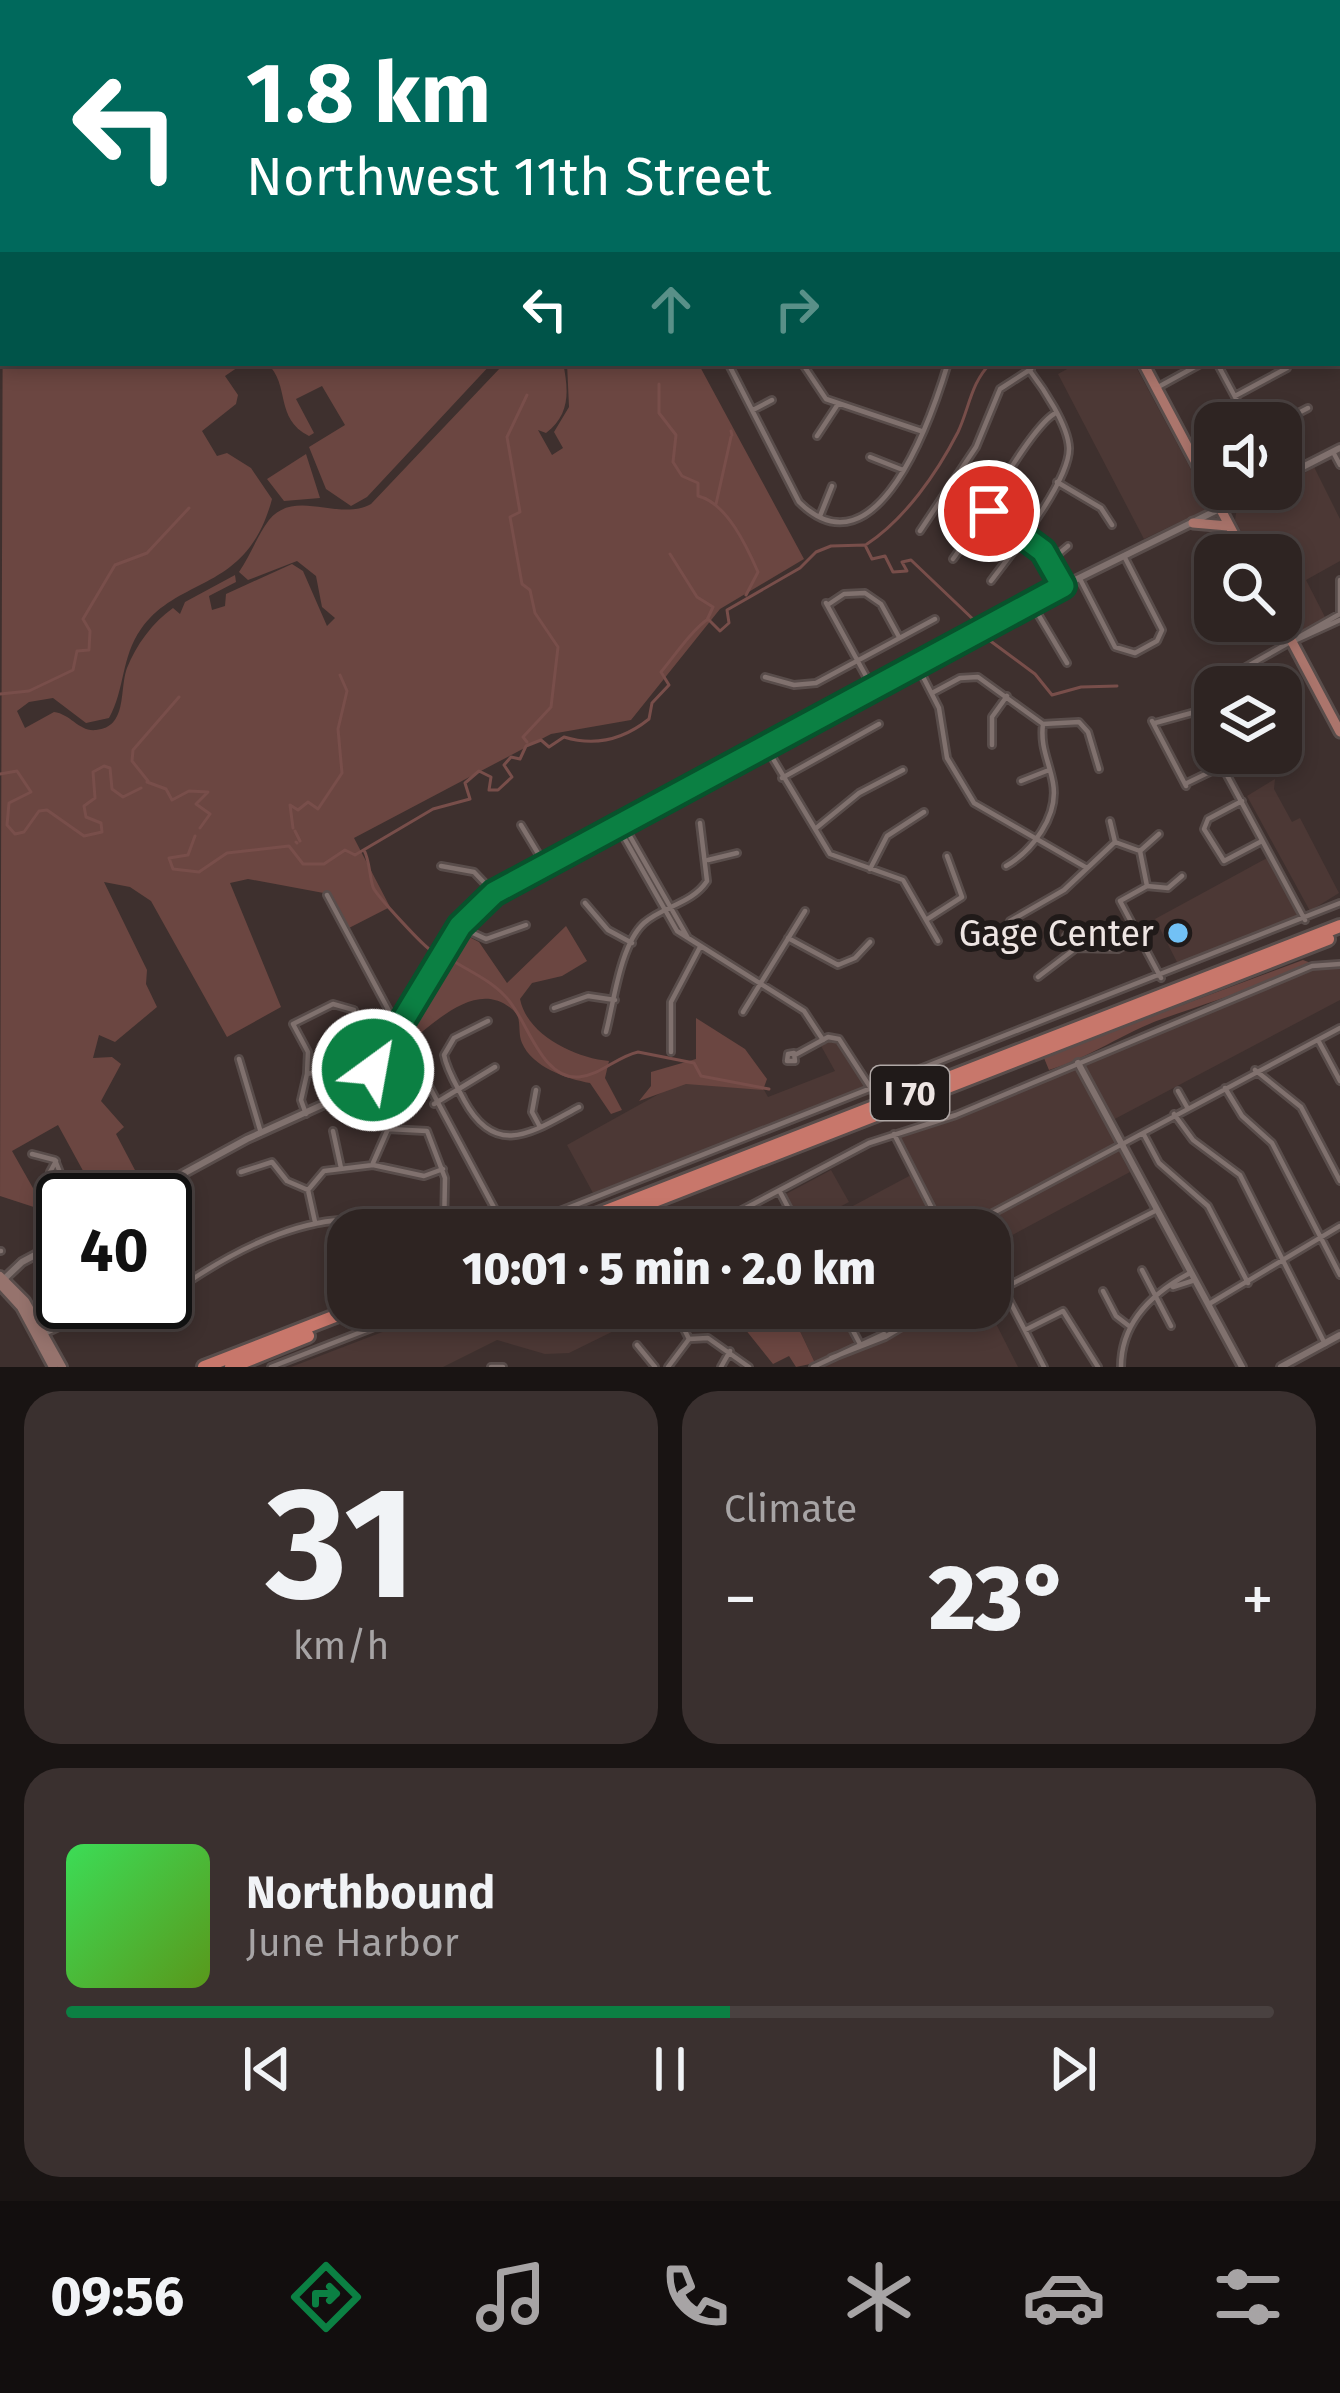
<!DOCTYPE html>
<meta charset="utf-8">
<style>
body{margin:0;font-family:"Fira Sans",sans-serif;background:#3a302f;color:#f1f3f6;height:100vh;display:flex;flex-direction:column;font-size:45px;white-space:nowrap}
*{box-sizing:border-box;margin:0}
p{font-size:39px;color:#a7a4a5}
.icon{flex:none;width:66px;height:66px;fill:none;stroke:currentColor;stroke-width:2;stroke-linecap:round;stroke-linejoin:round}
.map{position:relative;height:1367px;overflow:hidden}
.sheet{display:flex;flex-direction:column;gap:24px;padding:24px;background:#191413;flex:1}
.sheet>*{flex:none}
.banner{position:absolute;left:0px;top:0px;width:1341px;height:366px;box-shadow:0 6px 18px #0003,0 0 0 3px #494140;background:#00695c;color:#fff;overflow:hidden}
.buttons{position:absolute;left:1194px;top:402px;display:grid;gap:24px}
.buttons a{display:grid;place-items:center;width:108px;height:108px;border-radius:24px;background:#2e2422;box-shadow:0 6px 18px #0003,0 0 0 3px #494140;font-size:60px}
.speed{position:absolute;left:36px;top:1173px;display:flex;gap:24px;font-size:60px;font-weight:700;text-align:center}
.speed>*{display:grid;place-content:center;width:156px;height:156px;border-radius:50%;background:#2e2422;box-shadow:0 6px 18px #0003,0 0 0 3px #494140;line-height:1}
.speed .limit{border:6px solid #111;border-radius:18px;background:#fff;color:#111}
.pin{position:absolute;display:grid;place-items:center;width:102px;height:102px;color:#fff;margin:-51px;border:6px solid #fff;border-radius:50%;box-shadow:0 3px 12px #0007}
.me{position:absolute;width:132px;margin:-66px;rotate:32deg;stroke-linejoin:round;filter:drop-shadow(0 0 9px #0008)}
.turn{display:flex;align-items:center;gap:42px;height:252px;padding:0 48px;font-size:54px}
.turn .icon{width:156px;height:156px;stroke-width:2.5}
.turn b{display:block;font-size:84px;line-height:102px}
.lanes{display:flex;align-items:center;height:114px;padding:0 48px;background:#0003;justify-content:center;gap:60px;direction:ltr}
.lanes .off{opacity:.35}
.big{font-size:90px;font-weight:800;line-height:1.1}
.sheet .widget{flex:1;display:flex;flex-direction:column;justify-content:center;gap:18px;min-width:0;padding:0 42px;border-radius:36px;background:#3a302f}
.sheet .dial{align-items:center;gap:0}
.dial b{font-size:156px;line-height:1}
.song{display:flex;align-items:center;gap:36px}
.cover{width:144px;height:144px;border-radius:18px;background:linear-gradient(135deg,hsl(130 70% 55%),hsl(90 70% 35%))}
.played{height:12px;border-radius:6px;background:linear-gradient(90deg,#0b8043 55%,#494140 55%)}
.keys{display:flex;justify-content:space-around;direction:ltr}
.heat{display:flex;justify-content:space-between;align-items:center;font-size:66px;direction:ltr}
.sheet .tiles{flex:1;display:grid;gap:24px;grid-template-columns:1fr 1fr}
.widget:last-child{grid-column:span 2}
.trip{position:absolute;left:327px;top:1209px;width:684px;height:120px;border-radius:36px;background:#2e2422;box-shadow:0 6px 18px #0003,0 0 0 3px #494140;font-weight:800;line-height:120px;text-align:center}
.menu{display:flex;height:192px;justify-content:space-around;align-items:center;background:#120e0e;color:#a7a4a5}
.menu .icon{width:84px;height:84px}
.menu .active{color:#0b8043}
.menu b{font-size:54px;color:#f1f3f6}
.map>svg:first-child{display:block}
.built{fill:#4c3835}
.green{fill:#6b4641}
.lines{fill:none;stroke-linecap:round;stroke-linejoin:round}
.stream{stroke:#784e4a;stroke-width:3}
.minor-casing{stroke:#594d4b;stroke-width:10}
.tertiary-casing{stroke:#594d4b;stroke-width:12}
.secondary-casing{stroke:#594d4b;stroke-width:14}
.primary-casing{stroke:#594d4b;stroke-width:15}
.motorway-casing{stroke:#594d4b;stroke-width:18}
.minor{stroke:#80716e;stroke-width:4.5}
.tertiary{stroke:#80716e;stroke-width:6}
.secondary{stroke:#96736d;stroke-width:8}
.primary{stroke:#ab756c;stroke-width:9}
.motorway{stroke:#c8776b;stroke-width:12}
.route-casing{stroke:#07532c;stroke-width:30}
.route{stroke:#0b8043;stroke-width:21}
.poi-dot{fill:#72c1f5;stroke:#201a19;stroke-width:4.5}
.labels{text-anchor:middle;stroke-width:12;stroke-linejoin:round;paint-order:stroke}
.shield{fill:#201a19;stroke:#b0a8a6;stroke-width:3}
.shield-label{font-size:33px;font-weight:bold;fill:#eee5e3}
.poi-label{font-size:36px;fill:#eee5e3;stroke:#201a19;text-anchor:end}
</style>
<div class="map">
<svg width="1340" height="1367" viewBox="0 0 1340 1367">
<rect width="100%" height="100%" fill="#3e302e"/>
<path class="built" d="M 1078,363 L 1134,363 L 1211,507 L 1144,539 L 1058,374 Z
M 1314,467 L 1340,519 L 1340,561 L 1306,580 L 1326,619 L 1296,634 L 1281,606 L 1281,555 L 1254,555 L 1235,520 L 1237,507 L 1281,489 Z
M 1275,779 L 1274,789 L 1292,822 L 1300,818 L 1339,893 L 1310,911 L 1247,796 Z
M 1267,858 L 1299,918 L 1179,966 L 1155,919 Z
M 1340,964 L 1340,1000 L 1109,1122 L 1119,1143 L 961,1230 L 943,1230 L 893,1133 L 942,1119 L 1312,966 Z
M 835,1039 L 848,1048 L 868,1086 L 593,1193 L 567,1145 L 720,1060 L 754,1072 L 768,1097 L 835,1071 L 820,1044 Z
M 1117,1147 L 1130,1172 L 990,1247 L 990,1230 L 965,1230 Z
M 831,1170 L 849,1202 L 801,1227 L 786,1194 Z
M 911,1175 L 935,1223 L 922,1230 L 863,1230 L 851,1207 Z
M 445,1308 L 521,1312 L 621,1308 L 630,1323 L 569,1353 L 545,1354 L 497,1340 L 443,1367 L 291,1367 Z
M 789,1308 L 838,1308 L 854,1344 L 815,1363 Z
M 948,1308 L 988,1308 L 1018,1367 L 824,1367 Z"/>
<path class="green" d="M 0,0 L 485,0 L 3,3 L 0,234 Z
M 3,239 L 3,363 L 244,363 L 225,376 L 238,395 L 236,404 L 202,431 L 217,456 L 227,453 L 251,468 L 272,499 C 247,593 179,575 141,629 C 121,657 125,690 109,718 L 86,723 L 53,698 L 29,702 L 17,711 L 25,728 L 54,712 C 71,714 79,732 96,730 C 128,727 119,690 127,668 C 136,645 153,622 173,608 L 180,614 L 185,602 L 235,575 L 236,582 L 209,596 L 212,610 L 225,606 L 226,594 L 292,564 L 303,571 L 327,626 L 335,618 L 322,607 L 316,576 L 297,561 L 248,580 L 239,572 C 250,556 257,536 269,520 C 295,488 338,522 371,504 L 501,367 L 563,363 C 569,391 570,415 546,433 L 538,430 L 552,455 L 563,448 L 554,432 L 569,407 L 567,363 L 698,363 L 804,559 L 720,609 L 631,720 L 551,734 L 354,838 L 390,907 L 347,929 L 329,894 L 248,879 L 230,883 L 281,1007 L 227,1037 L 151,901 L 130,887 L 104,882 L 147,970 L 146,984 L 157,1007 L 115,1042 L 99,1035 L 93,1058 L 112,1057 L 121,1064 L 101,1101 L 124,1127 L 116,1134 L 146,1191 L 130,1200 L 99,1200 L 58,1125 L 12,1151 L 46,1211 L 0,1196 Z
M 267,363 L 492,363 L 367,497 L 351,506 L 326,489 L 309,447 L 345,425 L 322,386 L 296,399 L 314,433 L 309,436 C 274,418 291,386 267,363 Z
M 306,454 L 320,498 L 284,501 L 267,479 Z
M 566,926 L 587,961 L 562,976 L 532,983 L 520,999 C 527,1035 575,1058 609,1061 L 605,1078 L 622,1110 L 611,1114 L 590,1083 C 567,1079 532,1067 522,1043 C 518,1034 521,1024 517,1014 C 481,975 438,1020 407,1044 L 405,1030 L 465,935 L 479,942 L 507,983 Z
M 1303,960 L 1311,963 C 1261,986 1213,1001 1162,1019 C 1125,1032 1089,1058 1049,1070 L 1044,1058 L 1061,1050 Z
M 696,1018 L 745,1049 L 767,1079 L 763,1090 L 686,1084 L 639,1101 L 651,1086 L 651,1072 L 696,1059 Z
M 710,1308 L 789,1308 L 815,1363 L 796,1367 L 789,1356 L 773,1364 L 745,1329 Z"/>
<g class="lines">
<path class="stream" d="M 63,3 L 64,0
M 522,3 L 529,0
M 0,132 L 3,133
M 0,157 L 3,162
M 0,179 L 3,179
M 659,384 L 659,413 L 676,435 L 673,462 L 682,476 L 698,483 L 698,496 C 727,503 747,547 758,572 L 746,595
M 731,431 L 732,435
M 716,504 L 731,437
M 867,544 C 905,519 937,473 958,432 C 969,409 971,382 991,363
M 866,547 L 872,559 L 885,556 L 893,572 L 907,571 L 902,562 L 911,560 L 977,623
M 670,554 L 697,597 L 713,607 L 707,620
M 985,637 L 1035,674 L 1052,695 L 1081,687 L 1117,686
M 0,694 L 29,691 L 73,670 L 77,651 L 89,650 L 90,631 L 83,619 L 115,565 L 147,553 L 189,508
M 527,742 L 523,737 L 551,707 L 558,647 L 535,613 L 530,590 L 522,584 L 510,517 L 520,512 L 507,437 L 527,395
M 0,774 L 17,771 L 31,792 L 9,803 L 7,825 L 15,834 L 24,832 L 39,811 L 47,810 L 84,836 L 102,832 L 101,823 L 86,817 L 84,806 L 95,798 L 93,772 L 104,766 L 110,768 L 112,789 L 123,797 L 141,788
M 148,781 L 132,761 L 133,750 L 179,697
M 147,782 L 166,789 L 172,800 L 189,791 L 208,792 L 196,804 L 210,814 L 200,828
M 293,828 L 290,805 L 298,810 L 308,802 L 318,809 L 342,773 L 338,729 L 347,691 L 340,675
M 295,831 L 300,841
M 195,836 L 188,855 L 169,858 L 173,869 L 199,872 L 227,853 L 289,846 L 303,864 L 324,864 L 345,850 L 355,855 L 433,809 L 470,799 L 465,783 L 479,771 L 491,777 L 489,790 L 498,790 L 512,777 L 504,765 L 511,757 L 520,759 L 526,746 L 541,740 L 549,747 L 564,737 C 596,747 624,739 649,719 L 652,703 L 669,685 L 661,672 C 675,655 692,630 708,619 L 720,631 L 729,623 L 727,610 L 800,568 L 816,552 L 831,546 L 865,545
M 296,842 L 297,843
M 364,850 C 370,862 369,874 373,887 C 375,894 425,948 431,950
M 450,959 C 469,971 490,980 505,996 C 527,1017 540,1080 579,1077 C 601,1075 616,1057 638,1052 L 694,1063 L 701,1076 L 769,1089"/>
<defs>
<path id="minor" d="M 626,0 L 629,3
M 986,0 L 988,3
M 1038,0 L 1040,3
M 1146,0 L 1148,3
M 1198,0 L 1199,3
M 1246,0 L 1248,3
M 1286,3 L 1291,0
M 1340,46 L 1340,53
M 1338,93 L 1340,92
M 1338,200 L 1340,200
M 1338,245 L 1340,244
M 1338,292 L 1340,291
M 1338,341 L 1340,340
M 728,363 L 799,502 C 877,579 932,416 948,363
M 802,363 L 826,399 L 921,431
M 893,363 L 904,363
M 1217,363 L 1249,423
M 1160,386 L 1202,363
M 1235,396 L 1287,368
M 753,410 L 772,400
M 1279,423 L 1308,408
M 817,436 L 838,404
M 1333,452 L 1340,465
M 870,457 L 903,470
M 1057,482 L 1101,508 L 1112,525
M 955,487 L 1044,551 L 1063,586
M 820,516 L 832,486
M 920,531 L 976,447 L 1000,389 L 1031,369
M 953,559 C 977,527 1028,430 1054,414
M 1051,560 L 1068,546
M 1080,579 L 1115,647 L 1135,653 L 1157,641 L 1162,630 L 1124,556
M 991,581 C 1011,554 1070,481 1069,448 C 1068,425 1043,388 1030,371
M 826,603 L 873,689
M 829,604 L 844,594 L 865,593 L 881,604 L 899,637
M 1032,604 L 1067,663
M 1340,613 L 1340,580
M 1292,642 L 1340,620
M 917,665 L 939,708 L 947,758 L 974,803 L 1087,868
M 765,677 L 794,685 L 816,683 L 935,619
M 932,693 L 960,678 L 978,677 L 1043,724 L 1079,722 L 1088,732 L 1099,769
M 1152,721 L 1186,786
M 1155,723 L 1195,712
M 992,745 L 992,717 L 1007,696
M 766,747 L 830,854 L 903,880 L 938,941
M 1215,753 L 1198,719 L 1200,693 L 1338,615
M 1215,753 L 1305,920
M 782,778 L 879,724
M 1021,781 L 1049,770
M 1187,783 L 1222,766
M 1242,801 L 1208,819 L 1204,829 L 1224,861 L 1262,841
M 1110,821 L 1115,842
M 623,824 L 688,938
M 521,825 L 545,865
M 618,827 L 677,931 L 804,1011 L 823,1040
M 815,829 L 859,793 L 903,770
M 1140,851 L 1159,834
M 708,860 L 737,853
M 441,866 L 474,872 L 494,893
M 1006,866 C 1032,851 1059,816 1053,783 C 1049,761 1040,747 1043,724
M 870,869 L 887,836 L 924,812
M 1147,886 L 1120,901 L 1161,978
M 1147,886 L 1168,888 L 1182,876
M 327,895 L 506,1230
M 585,903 L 608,930 L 632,943
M 926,920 L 962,897 L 947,856
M 1010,921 L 1064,890 L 1115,842 L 1140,851 L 1147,886
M 460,927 L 486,939 L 526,925
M 1070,931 L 1074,935 L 1070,939 L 1066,936 Z
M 788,938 L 838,965 L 855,958 L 870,942
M 1038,977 L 1076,948 L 1118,949 L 1139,938
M 333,1004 L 354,1010 L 360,1035 L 334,1068 L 307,1074 L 308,1052 L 293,1024 Z
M 554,1008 L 588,996 L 615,1000
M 743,1012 L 805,911
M 488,1021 L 454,1038 L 444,1055 C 447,1071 457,1086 464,1100 C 496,1160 534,1131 579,1107
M 606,1032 C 614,1002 620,945 644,923 C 663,906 692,904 707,881 L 700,823
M 1318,1040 L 1340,1081
M 671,1052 L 671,1002 L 700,947
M 794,1053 L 795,1061 L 787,1061 L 788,1054 Z
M 795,1055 L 828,1037 L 839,1039 L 872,1090
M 239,1059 L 261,1133
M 1255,1070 L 1301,1107 L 1340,1181
M 1225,1088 L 1242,1116 L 1272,1143 L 1340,1275
M 536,1090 L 532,1112 L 540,1127
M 1178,1091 L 1187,1107
M 434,1104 L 495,1067
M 306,1114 L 301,1100 L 307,1074
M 1174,1114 L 1193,1140 L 1240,1175 L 1325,1344
M 333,1131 L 341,1168
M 1143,1133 L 1159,1163 L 1208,1206 L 1248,1283
M 894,1134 L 943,1230
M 32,1154 L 55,1160 L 71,1200
M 56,1161 L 50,1172 L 59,1191 L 69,1194
M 373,1163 L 388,1129 L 427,1131 L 445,1178 L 444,1230
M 241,1172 L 272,1162 L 287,1181 L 308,1190
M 780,1192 L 800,1230
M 79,1200 L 90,1194
M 315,1222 L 308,1190 L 324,1171 L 373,1165 L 424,1176 L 443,1169
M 512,1230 L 1340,903
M 704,1230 L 869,1143 L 956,1115 L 1312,966 L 1340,964
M 961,1230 L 1340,1028
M 0,1251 L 1,1251
M 1142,1270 L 1171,1326
M 1173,1287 L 1195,1280
M 1103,1291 L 1116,1316 L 1129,1326
M 1005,1292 L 1044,1367
M 990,1295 L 1155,1211
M 165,1298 C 227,1253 326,1196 403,1230
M 1209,1304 L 1340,1226
M 841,1308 L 860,1344
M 680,1321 L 689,1339
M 901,1327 L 941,1308
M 1025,1330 L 1063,1311 L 1098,1367
M 42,1335 L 88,1313 L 130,1315 L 159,1302
M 689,1339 L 708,1338 L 749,1367
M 637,1345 L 655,1367
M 831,1358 L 885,1337 L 934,1308
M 271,1367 L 423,1308
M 491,1367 L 503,1367
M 668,1367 L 689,1339
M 721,1367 L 730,1351
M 813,1367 L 884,1334
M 1121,1367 C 1121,1321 1154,1292 1190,1273"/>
<path id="tertiary" d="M 1338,7 L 1340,6
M 1281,478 L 1340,448
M 1078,1063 L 1242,1367
M 135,1200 L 247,1139 L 353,1091 L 381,1058 L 460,927 L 494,893 L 1063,586 L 1260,489
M 2,1281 L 22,1262 L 63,1240
M 1281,1367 L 1340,1335"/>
<path id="secondary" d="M 486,3 L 491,0
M 0,237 L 3,235
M 0,1276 L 25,1301 L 62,1367
M 0,1284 L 21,1307 L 53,1367"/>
<path id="primary" d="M 951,0 L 953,3
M 1143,363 L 1245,555
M 1193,523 L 1228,526
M 1281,621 L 1340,732"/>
<path id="motorway" d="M 557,1230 L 1340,926
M 580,1230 L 1328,939
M 349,1319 L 379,1308
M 204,1367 L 356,1308
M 231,1367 L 308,1336"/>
</defs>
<use href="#minor" class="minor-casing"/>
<use href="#tertiary" class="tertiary-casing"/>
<use href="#secondary" class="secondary-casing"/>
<use href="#primary" class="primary-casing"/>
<use href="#motorway" class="motorway-casing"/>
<use href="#minor" class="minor"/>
<use href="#tertiary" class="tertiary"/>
<use href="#secondary" class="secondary"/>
<use href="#primary" class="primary"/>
<use href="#motorway" class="motorway"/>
</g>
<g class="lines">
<defs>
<path id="route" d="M 373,1070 L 460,926 L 494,893 L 1063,586 L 1043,551 L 989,511"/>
</defs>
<use href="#route" class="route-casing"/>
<use href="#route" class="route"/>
</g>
<circle class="poi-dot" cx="1178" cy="933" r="12"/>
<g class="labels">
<rect class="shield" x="871" y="1066" width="78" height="54" rx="9"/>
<g class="shield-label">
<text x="910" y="1105">I 70</text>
</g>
<g class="poi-label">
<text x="1154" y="946">Gage Center</text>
</g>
</g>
</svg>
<div class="buttons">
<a><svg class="icon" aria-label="sound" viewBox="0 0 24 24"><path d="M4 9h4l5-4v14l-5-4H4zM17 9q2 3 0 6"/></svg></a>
<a><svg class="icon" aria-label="search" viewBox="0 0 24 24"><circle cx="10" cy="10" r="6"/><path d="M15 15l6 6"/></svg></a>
<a><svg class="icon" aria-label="layers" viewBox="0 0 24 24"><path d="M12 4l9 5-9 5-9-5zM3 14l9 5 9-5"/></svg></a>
</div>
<div class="speed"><div class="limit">40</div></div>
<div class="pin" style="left:989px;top:511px;background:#d93025"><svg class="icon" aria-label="arrive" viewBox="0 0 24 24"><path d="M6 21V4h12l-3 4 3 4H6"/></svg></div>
<svg class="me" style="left:373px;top:1070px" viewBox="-20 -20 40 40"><circle r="17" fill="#0b8043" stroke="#fff" stroke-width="3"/><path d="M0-11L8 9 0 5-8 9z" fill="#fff"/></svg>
<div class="trip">10:01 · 5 min · 2.0 km</div>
<div class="banner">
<div class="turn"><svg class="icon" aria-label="left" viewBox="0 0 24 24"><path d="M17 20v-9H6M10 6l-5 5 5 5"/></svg><div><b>1.8 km</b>Northwest 11th Street</div></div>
<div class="lanes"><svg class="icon" aria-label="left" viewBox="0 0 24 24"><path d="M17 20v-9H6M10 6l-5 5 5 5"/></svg><svg class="icon off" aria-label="ahead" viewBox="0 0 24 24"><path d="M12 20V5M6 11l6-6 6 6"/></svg><svg class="icon off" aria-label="right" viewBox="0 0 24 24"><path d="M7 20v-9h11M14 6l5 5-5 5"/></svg></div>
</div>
</div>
<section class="sheet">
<div class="tiles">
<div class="widget dial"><b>31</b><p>km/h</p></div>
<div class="widget"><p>Climate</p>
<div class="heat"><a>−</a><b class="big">23°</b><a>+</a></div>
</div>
<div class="widget">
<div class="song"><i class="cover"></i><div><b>Northbound</b><p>June Harbor</p></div></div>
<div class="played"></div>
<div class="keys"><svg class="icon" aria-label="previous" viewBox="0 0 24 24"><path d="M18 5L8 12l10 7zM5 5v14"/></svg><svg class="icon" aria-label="pause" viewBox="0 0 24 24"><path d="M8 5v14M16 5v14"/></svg><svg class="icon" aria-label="next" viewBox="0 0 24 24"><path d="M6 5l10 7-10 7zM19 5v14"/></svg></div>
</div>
</div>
</section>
<nav class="menu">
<b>09:56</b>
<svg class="icon active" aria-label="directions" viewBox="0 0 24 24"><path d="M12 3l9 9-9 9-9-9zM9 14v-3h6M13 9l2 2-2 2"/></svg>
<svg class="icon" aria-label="music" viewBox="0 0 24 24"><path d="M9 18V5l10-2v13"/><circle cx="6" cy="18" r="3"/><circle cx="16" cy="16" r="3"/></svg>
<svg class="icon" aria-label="phone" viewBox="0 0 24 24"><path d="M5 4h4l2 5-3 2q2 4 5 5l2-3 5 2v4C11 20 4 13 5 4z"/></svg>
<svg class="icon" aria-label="climate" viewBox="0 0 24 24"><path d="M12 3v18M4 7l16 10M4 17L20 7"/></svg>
<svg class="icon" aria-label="car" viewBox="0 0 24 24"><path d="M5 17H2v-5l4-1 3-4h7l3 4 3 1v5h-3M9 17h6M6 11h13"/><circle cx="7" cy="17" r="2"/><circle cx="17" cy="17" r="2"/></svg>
<svg class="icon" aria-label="filters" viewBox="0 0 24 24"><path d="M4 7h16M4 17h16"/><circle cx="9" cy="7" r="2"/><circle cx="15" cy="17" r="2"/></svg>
</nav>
